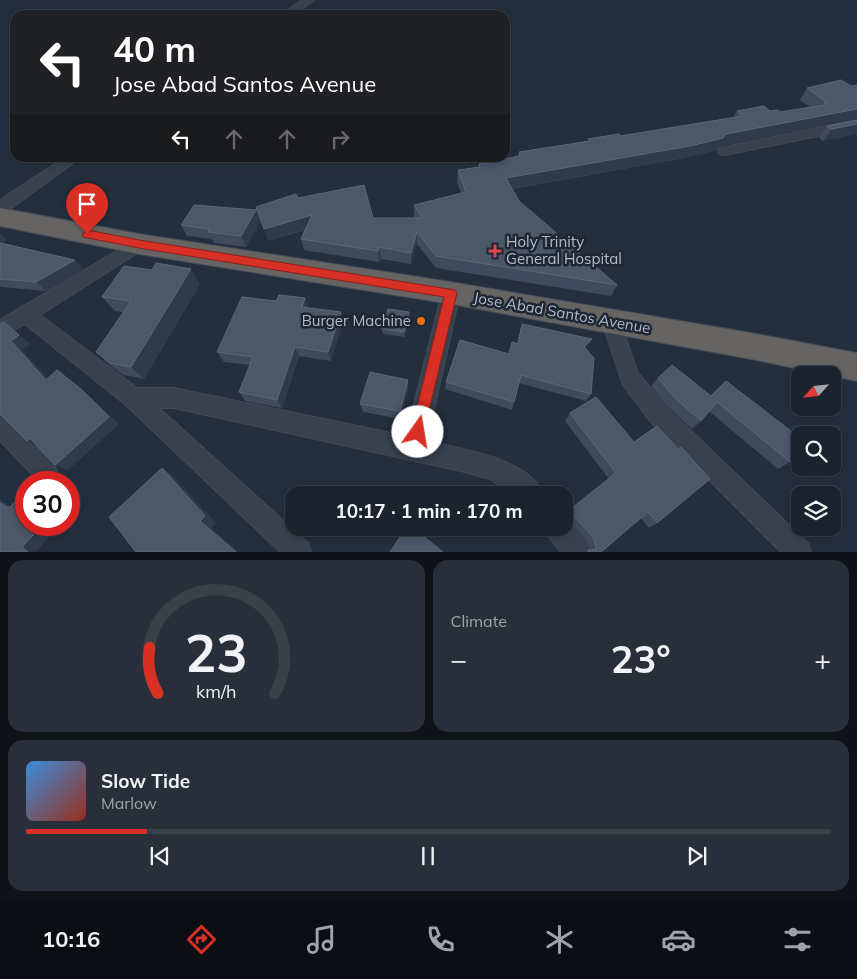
<!DOCTYPE html>
<meta charset="utf-8">
<style>
body{margin:0;font-family:Mulish,sans-serif;background:#282f3a;color:#f1f3f6;height:100vh;display:flex;flex-direction:column;font-size:19px;white-space:nowrap}
*{box-sizing:border-box;margin:0}
p{font-size:16px;color:#a0a4aa}
.icon{flex:none;width:28px;height:28px;fill:none;stroke:currentColor;stroke-width:2;stroke-linecap:round;stroke-linejoin:round}
.map{position:relative;height:552px;overflow:hidden}
.sheet{display:flex;flex-direction:column;gap:8px;padding:8px;background:#0f1319;flex:1}
.sheet>*{flex:none}
.top-card{position:absolute;left:10px;top:10px;width:500px;height:152px;border-radius:15px;box-shadow:0 2px 8px #0003,0 0 0 1px #39404a;background:#202124;color:#fff;overflow:hidden}
.needle{width:32px;rotate:243deg}
.fabs{position:absolute;left:791px;top:366px;display:grid;gap:10px}
.fabs a{display:grid;place-items:center;width:50px;height:50px;border-radius:10px;background:#1b232e;box-shadow:0 2px 8px #0003,0 0 0 1px #39404a;font-size:25px}
.speed{position:absolute;left:15px;top:471px;display:flex;gap:10px;font-size:25px;font-weight:700;text-align:center}
.speed>*{display:grid;place-content:center;width:65px;height:65px;border-radius:50%;background:#1b232e;box-shadow:0 2px 8px #0003,0 0 0 1px #39404a;line-height:1}
.speed .limit{border:8px solid #d22;background:#fff;color:#111}
.pin{position:absolute;display:grid;place-items:center;width:42px;height:42px;color:#fff;margin:-51px -21px;border-radius:50% 50% 50% 0;rotate:-45deg;box-shadow:0 0 5px #0007}
.pin .icon{rotate:45deg}
.me{position:absolute;width:55px;margin:-28px;rotate:13deg;stroke-linejoin:round;filter:drop-shadow(0 0 4px #0008)}
.turn{display:flex;align-items:center;gap:18px;height:105px;padding:0 20px;font-size:22px}
.turn .icon{width:65px;height:65px;stroke-width:2.5}
.turn b{display:block;font-size:35px;line-height:42px}
.lanes{display:flex;align-items:center;height:48px;padding:0 20px;background:#0003;justify-content:center;gap:25px;direction:ltr}
.lanes .off{opacity:.35}
.big{font-size:38px;font-weight:700;line-height:1.1}
.sheet .tile{flex:1;display:flex;flex-direction:column;justify-content:center;gap:8px;min-width:0;padding:0 18px;border-radius:15px;background:#282f3a}
.sheet .dial{align-items:center;gap:0}
.dial svg{height:130px;overflow:visible;fill:none;stroke:#39404a;stroke-width:7;stroke-linecap:round;text-anchor:middle}
.dial text{fill:#f1f3f6;stroke:none}
.song{display:flex;align-items:center;gap:15px}
.cover{width:60px;height:60px;border-radius:8px;background:linear-gradient(135deg,hsl(210 70% 55%),hsl(10 70% 35%))}
.played{height:5px;border-radius:2px;background:linear-gradient(90deg,#d93025 15%,#39404a 15%)}
.keys{display:flex;justify-content:space-around;direction:ltr}
.heat{display:flex;justify-content:space-between;align-items:center;font-size:28px;direction:ltr}
.sheet .tiles{flex:1;display:grid;gap:8px;grid-template-columns:1fr 1fr}
.tile:last-child{grid-column:span 2}
.trip{position:absolute;left:285px;top:486px;width:288px;height:50px;border-radius:15px;background:#1b232e;box-shadow:0 2px 8px #0003,0 0 0 1px #39404a;font-weight:700;line-height:50px;text-align:center}
.tab-bar{display:flex;height:80px;justify-content:space-around;align-items:center;background:#0b0e12;color:#a0a4aa}
.tab-bar .icon{width:35px;height:35px}
.tab-bar .selected{color:#d93025}
.tab-bar b{font-size:22px;color:#f1f3f6}
.map>svg:first-child{display:block}
.lines{fill:none;stroke-linecap:round;stroke-linejoin:round}
.minor-casing{stroke:#414a57;stroke-width:2}
.trunk-casing{stroke:#434c59;stroke-width:2}
.minor{fill:#38414e;fill-rule:evenodd}
.trunk{fill:#656462;fill-rule:evenodd}
.wall{fill:#3f4b5c}
.shaded-wall{fill:#2f3b4b}
.building{fill:#4b5868;stroke:#5c6777}
.route{fill:#d93025;stroke:#8d1f18}
.health-dot{fill:#e0444e;stroke:#1d2633;stroke-width:2}
.food-dot{fill:#e8710a;stroke:#1d2633;stroke-width:2}
.labels{text-anchor:middle;stroke-width:5;stroke-linejoin:round;paint-order:stroke}
.poi-label{font-size:15px;fill:#b4bcc9;stroke:#1d2633;text-anchor:start}
.street-label{font-size:15px;fill:#b4bcc9;stroke:#1d2633}
</style>
<div class="map">
<svg width="857" height="552" viewBox="0 0 857 552">
<rect width="100%" height="100%" fill="#242f3e"/>
<g class="lines">
<defs>
<path id="minor" d="M 302,0 L 314,0 L 293,15 L 281,15 Z
M 857,120 L 857,128 L 725,155 L 720,154 L 718,151 L 720,148 L 725,147 Z
M 64,158 L 80,158 L 6,212 L 0,213 L 0,200 Z
M 139,238 L 145,240 L 147,244 L 145,248 L 40,315 L 137,388 L 174,388 L 406,436 L 442,293 L 445,288 L 451,286 L 457,288 L 460,293 L 427,441 C 462,449 529,458 544,495 L 515,495 L 490,479 L 461,471 L 174,408 L 159,408 L 308,543 L 311,552 L 280,552 L 126,405 L 25,324 L 0,338 L 0,320 Z
M 611,314 L 618,316 L 620,322 L 638,373 L 666,407 L 808,543 L 811,552 L 781,552 L 650,421 L 623,385 L 602,322 L 604,316 Z
M 0,415 L 8,419 L 54,464 L 57,472 L 54,480 L 48,482 L 38,480 L 0,441 Z
M 564,518 L 586,543 L 589,552 L 561,552 L 549,537 L 546,528 L 564,528 Z"/>
<path id="trunk" d="M 0,208 L 139,234 L 451,282 L 751,333 L 857,353 L 857,381 L 751,359 L 451,304 L 139,254 L 0,226 Z"/>
</defs>
<use href="#minor" class="minor-casing"/>
<use href="#trunk" class="trunk-casing"/>
<use href="#minor" class="minor"/>
<use href="#trunk" class="trunk"/>
</g>
<path class="wall" d="M 857,85 L 857,119 L 720,146 L 717,150 L 684,158 L 512,189 L 519,201 L 617,285 L 611,296 L 436,268 L 417,244 L 411,264 L 381,259 L 379,262 L 304,250 L 301,239 L 305,230 L 268,241 L 298,198 L 373,218 L 415,218 L 414,217 L 414,205 L 461,193 L 457,182 L 458,170 L 478,167 L 479,164 L 518,156 L 519,152 L 588,141 L 588,139 L 620,136 L 733,118 L 737,111 L 770,111 L 780,112 L 810,107 L 800,100 L 807,88 L 851,86 Z
M 857,120 L 823,141 L 819,138 L 827,126 Z
M 256,210 L 260,221 L 246,247 L 214,243 L 212,239 L 187,236 L 181,225 Z
M 0,234 L 6,240 L 2,243 L 75,260 L 83,269 L 46,291 L 0,287 Z
M 200,284 L 144,379 L 123,375 L 110,365 L 96,352 L 123,312 L 115,311 L 102,297 Z
M 309,308 L 343,322 L 331,361 L 299,356 L 282,408 L 245,401 L 239,392 L 250,365 L 224,362 L 217,352 Z
M 409,312 L 410,317 L 405,337 L 383,334 L 382,329 Z
M 522,324 L 587,347 L 586,349 L 591,394 L 586,401 L 519,383 L 512,410 L 445,389 L 446,382 L 509,354 L 517,344 Z
M 658,378 L 710,396 L 726,381 L 790,462 L 778,469 L 709,411 L 701,421 L 692,429 L 667,406 L 651,386 Z
M 408,380 L 408,388 L 401,419 L 363,412 L 360,404 Z
M 570,413 L 657,523 L 649,528 L 641,518 L 601,552 L 585,552 L 590,550 L 587,542 L 567,519 L 566,521 L 564,524 L 564,514 L 609,479 L 565,421 Z"/>
<path class="shaded-wall" d="M 857,109 L 857,119 L 720,146 L 717,150 L 684,158 L 504,190 L 506,178 Z
M 857,124 L 857,134 L 823,141 L 832,129 Z
M 256,210 L 260,221 L 246,247 L 241,236 Z
M 312,215 L 316,226 L 268,241 L 264,229 Z
M 417,232 L 417,244 L 411,264 L 411,253 Z
M 0,234 L 6,240 L 0,245 Z
M 379,247 L 381,259 L 379,262 L 378,251 Z
M 75,260 L 83,269 L 46,291 L 36,282 Z
M 191,269 L 200,284 L 144,379 L 131,367 Z
M 305,298 L 309,308 L 302,307 Z
M 341,312 L 343,322 L 331,361 L 328,352 Z
M 409,312 L 410,317 L 405,337 L 404,332 Z
M 4,322 L 30,344 L 22,350 L 57,388 L 46,380 L 11,341 Z
M 592,339 L 587,347 L 580,355 L 584,347 Z
M 295,347 L 299,356 L 282,408 L 277,400 Z
M 57,370 L 92,398 L 119,424 L 67,471 L 55,465 Z
M 408,380 L 408,388 L 401,419 L 400,411 Z
M 30,438 L 40,448 L 27,441 Z
M 162,468 L 174,477 L 216,523 L 211,528 L 239,552 L 236,552 L 200,521 Z
M 0,499 L 23,514 L 9,508 L 0,503 Z
M 42,525 L 59,525 L 37,551 L 28,552 L 22,547 Z"/>
<path class="building" d="M 841,80 L 851,86 L 857,85 L 857,109 L 726,134 L 723,138 L 690,146 L 506,178 L 519,201 L 617,285 L 436,256 L 417,232 L 411,253 L 379,247 L 378,251 L 301,239 L 312,215 L 264,229 L 256,207 L 296,194 L 298,198 L 364,185 L 373,218 L 422,218 L 414,205 L 466,192 L 458,170 L 480,167 L 479,164 L 520,156 L 519,152 L 590,141 L 588,139 L 619,134 L 620,136 L 743,116 L 737,111 L 764,106 L 770,111 L 778,110 L 780,112 L 826,105 L 824,103 L 828,103 L 807,88 Z
M 857,120 L 857,124 L 832,129 L 827,126 Z
M 194,205 L 256,210 L 241,236 L 208,232 L 210,229 L 181,225 Z
M 0,243 L 75,260 L 36,282 L 0,279 Z
M 156,263 L 191,269 L 131,367 L 110,363 L 96,352 L 131,301 L 102,297 L 124,266 L 152,270 Z
M 279,295 L 305,298 L 302,307 L 341,312 L 328,352 L 295,347 L 277,400 L 239,392 L 253,357 L 217,352 L 242,297 L 276,301 Z
M 388,309 L 409,312 L 404,332 L 382,329 Z
M 4,322 L 19,335 L 11,341 L 46,380 L 57,370 L 82,390 L 109,417 L 55,465 L 30,438 L 27,441 L 0,414 L 0,324 Z
M 522,324 L 592,339 L 584,347 L 594,358 L 591,394 L 521,375 L 514,402 L 446,382 L 460,340 L 509,354 L 512,342 L 518,344 Z
M 672,365 L 711,396 L 726,381 L 800,438 L 800,449 L 790,462 L 717,402 L 701,421 L 675,398 L 658,378 Z
M 370,372 L 408,380 L 400,411 L 360,404 Z
M 596,397 L 634,442 L 657,426 L 678,449 L 681,447 L 710,479 L 657,523 L 648,512 L 601,552 L 589,552 L 588,550 L 597,549 L 593,537 L 569,511 L 566,521 L 564,518 L 564,514 L 616,473 L 570,413 Z
M 162,468 L 205,516 L 200,521 L 236,552 L 136,552 L 109,517 Z
M 26,490 L 26,525 L 42,525 L 22,547 L 28,552 L 0,552 L 0,503 L 9,508 Z
M 406,528 L 413,528 L 443,552 L 390,552 Z"/>
<path class="route" d="M 87,230 L 139,240 L 455,290 L 457,293 L 423,436 L 418,438 L 413,436 L 411,432 L 444,297 L 139,248 L 83,237 L 82,234 Z"/>
<path class="health-dot" d="M492.5 243.5h5v5h5v5h-5v5h-5v-5h-5v-5h5z"/>
<circle class="food-dot" cx="421" cy="321" r="5"/>
<g class="labels">
<g class="poi-label">
<text x="506" y="247">Holy Trinity<tspan x="506" dy="17">General Hospital</tspan></text>
<text x="411" y="326" text-anchor="end">Burger Machine</text>
</g>
<g class="street-label">
<text transform="translate(562 313) rotate(10)" y="5">Jose Abad Santos Avenue</text>
</g>
</g>
</svg>
<div class="fabs">
<a><svg class="needle" viewBox="-14 -14 28 28"><path d="M0-13l5 13h-10z" fill="#e53935"/><path d="M0 13l5-13h-10z" fill="#a0a4aa"/></svg></a>
<a><svg class="icon" aria-label="search" viewBox="0 0 24 24"><circle cx="10" cy="10" r="6"/><path d="M15 15l6 6"/></svg></a>
<a><svg class="icon" aria-label="layers" viewBox="0 0 24 24"><path d="M12 4l9 5-9 5-9-5zM3 14l9 5 9-5"/></svg></a>
</div>
<div class="speed"><div class="limit">30</div></div>
<div class="pin" style="left:87px;top:234px;background:#d93025"><svg class="icon" aria-label="arrive" viewBox="0 0 24 24"><path d="M6 21V4h12l-3 4 3 4H6"/></svg></div>
<svg class="me" style="left:418px;top:432px" viewBox="-20 -20 40 40"><circle r="19" fill="#fff"/><path d="M0-13L10 11 0 6-10 11z" fill="#d93025"/></svg>
<div class="trip">10:17 · 1 min · 170 m</div>
<div class="top-card">
<div class="turn"><svg class="icon" aria-label="left" viewBox="0 0 24 24"><path d="M17 20v-9H6M10 6l-5 5 5 5"/></svg><div><b>40 m</b>Jose Abad Santos Avenue</div></div>
<div class="lanes"><svg class="icon" aria-label="left" viewBox="0 0 24 24"><path d="M17 20v-9H6M10 6l-5 5 5 5"/></svg><svg class="icon off" aria-label="ahead" viewBox="0 0 24 24"><path d="M12 20V5M6 11l6-6 6 6"/></svg><svg class="icon off" aria-label="ahead" viewBox="0 0 24 24"><path d="M12 20V5M6 11l6-6 6 6"/></svg><svg class="icon off" aria-label="right" viewBox="0 0 24 24"><path d="M7 20v-9h11M14 6l5 5-5 5"/></svg></div>
</div>
</div>
<section class="sheet">
<div class="tiles">
<div class="tile dial"><svg viewBox="0 0 100 80">
<path d="M14 69A42 42 0 1 1 86 69"/>
<path d="M14 69A42 42 0 0 1 9 41" stroke="#d93025"/>
<text x="50" y="56" font-size="32" font-weight="700">23</text>
<text x="50" y="72" font-size="11">km/h</text>
</svg></div>
<div class="tile"><p>Climate</p>
<div class="heat"><a>−</a><b class="big">23°</b><a>+</a></div>
</div>
<div class="tile">
<div class="song"><i class="cover"></i><div><b>Slow Tide</b><p>Marlow</p></div></div>
<div class="played"></div>
<div class="keys"><svg class="icon" aria-label="previous" viewBox="0 0 24 24"><path d="M18 5L8 12l10 7zM5 5v14"/></svg><svg class="icon" aria-label="pause" viewBox="0 0 24 24"><path d="M8 5v14M16 5v14"/></svg><svg class="icon" aria-label="next" viewBox="0 0 24 24"><path d="M6 5l10 7-10 7zM19 5v14"/></svg></div>
</div>
</div>
</section>
<nav class="tab-bar">
<b>10:16</b>
<svg class="icon selected" aria-label="directions" viewBox="0 0 24 24"><path d="M12 3l9 9-9 9-9-9zM9 14v-3h6M13 9l2 2-2 2"/></svg>
<svg class="icon" aria-label="music" viewBox="0 0 24 24"><path d="M9 18V5l10-2v13"/><circle cx="6" cy="18" r="3"/><circle cx="16" cy="16" r="3"/></svg>
<svg class="icon" aria-label="phone" viewBox="0 0 24 24"><path d="M5 4h4l2 5-3 2q2 4 5 5l2-3 5 2v4C11 20 4 13 5 4z"/></svg>
<svg class="icon" aria-label="climate" viewBox="0 0 24 24"><path d="M12 3v18M4 7l16 10M4 17L20 7"/></svg>
<svg class="icon" aria-label="car" viewBox="0 0 24 24"><path d="M5 17H2v-5l4-1 3-4h7l3 4 3 1v5h-3M9 17h6M6 11h13"/><circle cx="7" cy="17" r="2"/><circle cx="17" cy="17" r="2"/></svg>
<svg class="icon" aria-label="filters" viewBox="0 0 24 24"><path d="M4 7h16M4 17h16"/><circle cx="9" cy="7" r="2"/><circle cx="15" cy="17" r="2"/></svg>
</nav>
